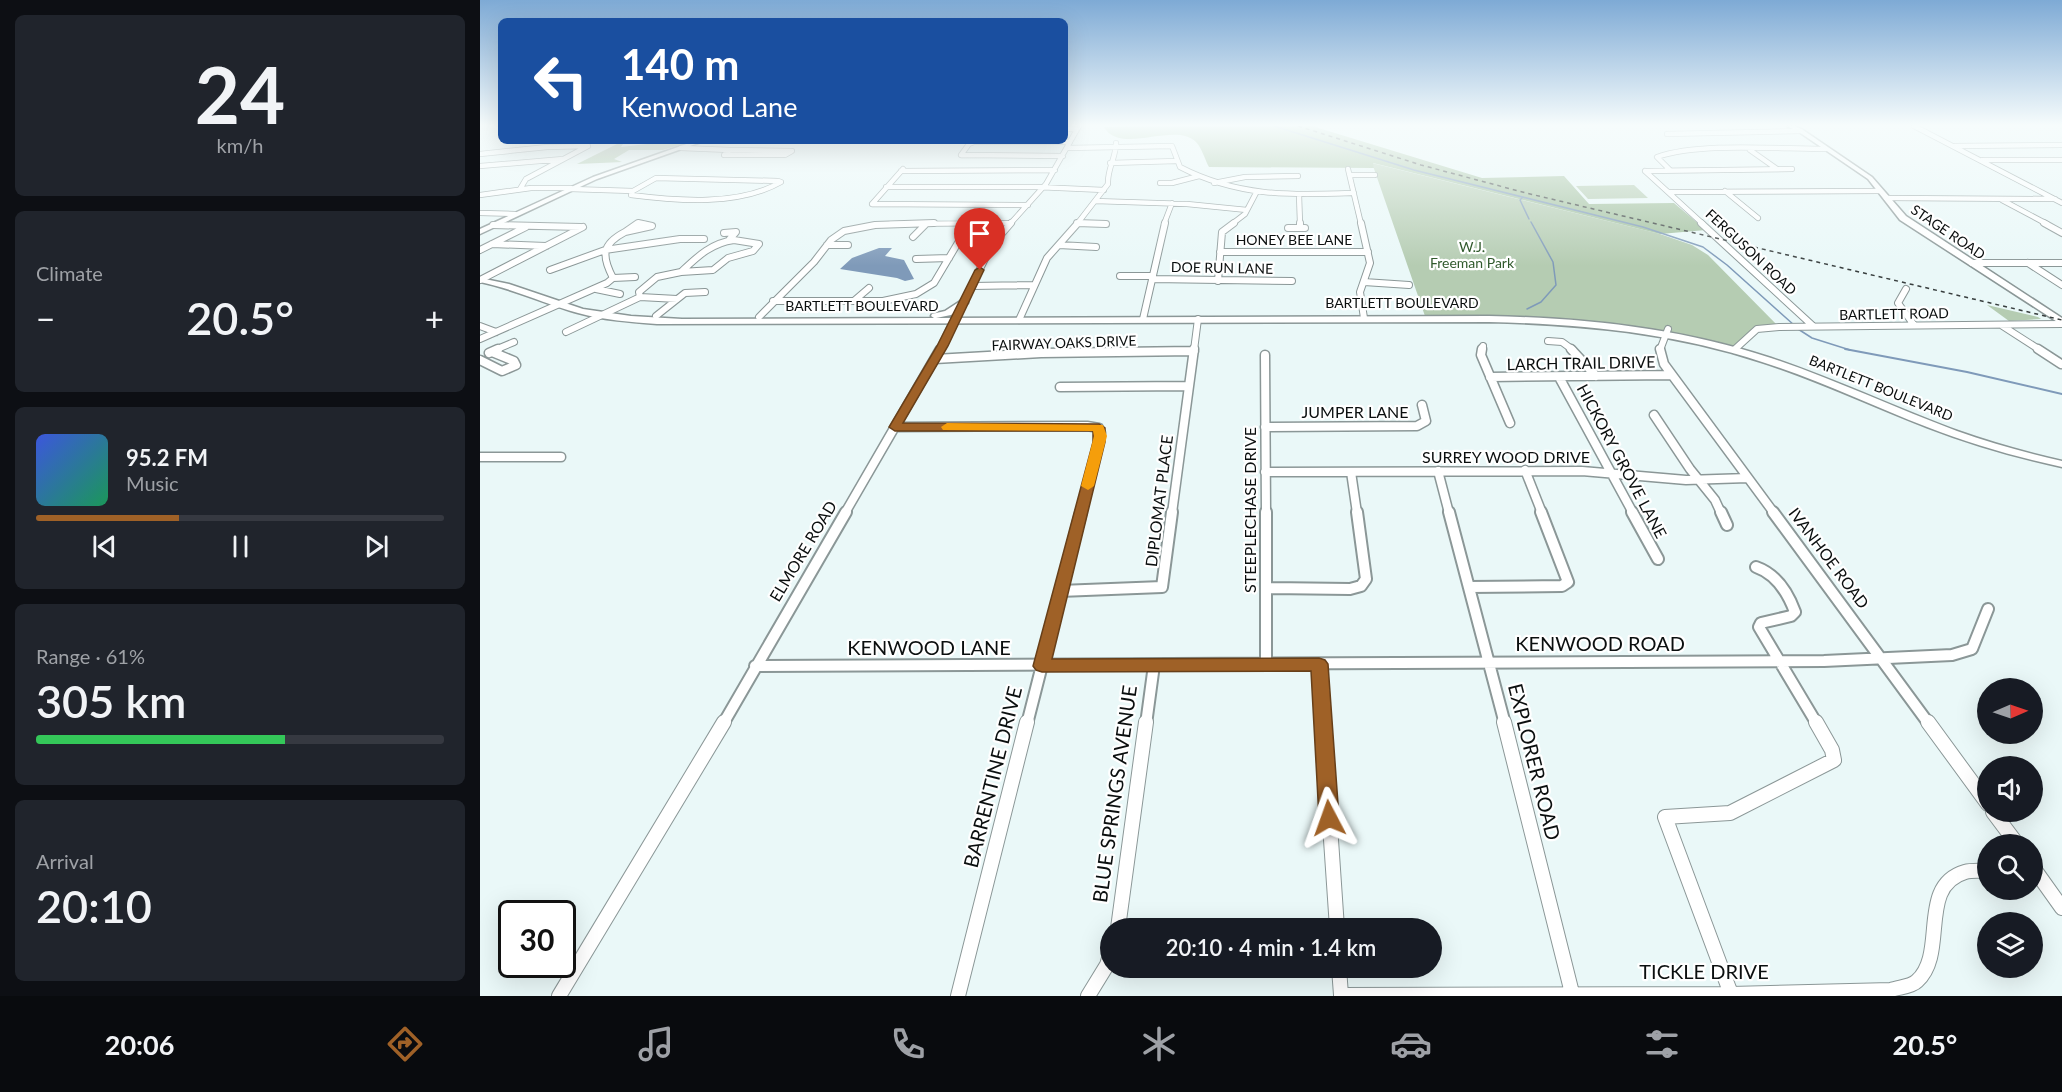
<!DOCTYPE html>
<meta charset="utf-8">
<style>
body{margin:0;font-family:Lato,sans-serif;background:#20242c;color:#f1f3f6;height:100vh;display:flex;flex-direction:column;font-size:22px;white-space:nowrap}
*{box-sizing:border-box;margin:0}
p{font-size:20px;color:#9ea1a6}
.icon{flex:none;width:33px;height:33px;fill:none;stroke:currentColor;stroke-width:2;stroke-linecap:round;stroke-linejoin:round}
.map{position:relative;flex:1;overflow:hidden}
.details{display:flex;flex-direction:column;gap:15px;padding:15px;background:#0d0f14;width:480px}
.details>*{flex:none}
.banner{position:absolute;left:18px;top:18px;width:570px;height:126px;border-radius:9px;box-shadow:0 6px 24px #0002;background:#1a4fa0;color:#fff;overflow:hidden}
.needle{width:39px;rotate:88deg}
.fabs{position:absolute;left:1497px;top:678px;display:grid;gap:12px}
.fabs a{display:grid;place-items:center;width:66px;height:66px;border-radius:50%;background:#171b24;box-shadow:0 6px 24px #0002;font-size:30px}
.speed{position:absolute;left:18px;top:900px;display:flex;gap:12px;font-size:30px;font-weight:700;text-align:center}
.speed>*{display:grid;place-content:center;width:78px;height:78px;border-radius:50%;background:#171b24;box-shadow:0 6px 24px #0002;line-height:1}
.speed .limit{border:3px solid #111;border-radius:9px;background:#fff;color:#111}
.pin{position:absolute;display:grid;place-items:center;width:51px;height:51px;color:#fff;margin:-62px -26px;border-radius:50% 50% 50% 0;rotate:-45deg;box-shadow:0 0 6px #0007}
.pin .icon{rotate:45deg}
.me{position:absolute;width:66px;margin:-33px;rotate:356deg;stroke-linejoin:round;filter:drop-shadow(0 0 4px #0008)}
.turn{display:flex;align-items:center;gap:21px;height:126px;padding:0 24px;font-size:27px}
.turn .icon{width:78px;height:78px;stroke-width:2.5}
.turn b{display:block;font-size:42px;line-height:51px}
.big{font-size:45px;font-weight:600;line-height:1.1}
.details .widget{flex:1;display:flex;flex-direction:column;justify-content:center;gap:9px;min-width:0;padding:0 21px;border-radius:9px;background:#20242c}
.details .dial{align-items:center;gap:0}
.dial b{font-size:78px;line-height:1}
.song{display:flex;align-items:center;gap:18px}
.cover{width:72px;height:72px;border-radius:9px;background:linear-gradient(135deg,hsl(230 70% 55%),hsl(150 70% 35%))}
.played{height:6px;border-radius:3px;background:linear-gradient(90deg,#9f6127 35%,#363941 35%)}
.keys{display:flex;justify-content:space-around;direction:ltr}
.heat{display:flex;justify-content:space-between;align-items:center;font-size:33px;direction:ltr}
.charge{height:9px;border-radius:4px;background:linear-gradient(90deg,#34c759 61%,#363941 0)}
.trip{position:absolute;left:620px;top:918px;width:342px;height:60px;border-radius:30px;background:#171b24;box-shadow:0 6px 24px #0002;font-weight:600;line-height:60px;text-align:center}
.menu{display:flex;height:96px;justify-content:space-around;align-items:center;background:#090b0e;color:#9ea1a6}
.menu .icon{width:42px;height:42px}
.menu .active{color:#9f6127}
.menu b{font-size:27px;color:#f1f3f6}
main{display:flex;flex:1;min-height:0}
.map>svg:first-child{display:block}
.green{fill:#b5ccb2}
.forest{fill:#a5c2a1}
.water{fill:#7f9ab9}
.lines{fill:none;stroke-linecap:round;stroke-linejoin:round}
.stream-far1{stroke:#7f9ab9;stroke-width:1.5}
.stream{stroke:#7f9ab9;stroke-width:2}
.minor-far4-casing{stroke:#8b9797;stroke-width:6}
.minor-far3-casing{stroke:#8b9797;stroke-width:8}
.minor-far2-casing{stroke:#8b9797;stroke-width:11}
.minor-far1-casing{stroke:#8b9797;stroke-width:14}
.minor-casing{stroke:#8b9797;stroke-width:16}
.major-casing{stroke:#8b9797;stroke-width:3}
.minor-far4{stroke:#fff;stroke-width:4.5}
.minor-far3{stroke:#fff;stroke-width:6}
.minor-far2{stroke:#fff;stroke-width:8}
.minor-far1{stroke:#fff;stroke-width:10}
.minor{stroke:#fff;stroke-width:14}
.major{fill:#fff;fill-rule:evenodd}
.rail{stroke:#383e3e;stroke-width:1.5;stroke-dasharray:4 4;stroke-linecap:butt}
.route{fill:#9f6127;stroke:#673f19;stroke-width:1.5}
.slow{fill:#f59e0b}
.labels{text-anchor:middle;stroke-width:4.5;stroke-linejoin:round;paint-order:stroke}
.far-street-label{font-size:14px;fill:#0b0f0f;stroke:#fff}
.far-park-label{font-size:14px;fill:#315a2d;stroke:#fff}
.street-label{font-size:16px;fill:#0b0f0f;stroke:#fff}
.near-street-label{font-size:20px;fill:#0b0f0f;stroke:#fff}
</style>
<main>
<section class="details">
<div class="widget dial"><b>24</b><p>km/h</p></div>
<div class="widget"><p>Climate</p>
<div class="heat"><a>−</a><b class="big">20.5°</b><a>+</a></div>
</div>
<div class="widget">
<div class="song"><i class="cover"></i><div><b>95.2 FM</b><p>Music</p></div></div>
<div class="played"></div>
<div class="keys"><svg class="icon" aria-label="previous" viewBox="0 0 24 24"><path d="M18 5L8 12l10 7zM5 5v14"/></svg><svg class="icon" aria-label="pause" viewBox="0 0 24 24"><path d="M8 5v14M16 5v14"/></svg><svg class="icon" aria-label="next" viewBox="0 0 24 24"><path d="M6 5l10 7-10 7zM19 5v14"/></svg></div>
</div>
<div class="widget"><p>Range · 61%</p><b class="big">305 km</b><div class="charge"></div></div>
<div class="widget"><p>Arrival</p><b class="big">20:10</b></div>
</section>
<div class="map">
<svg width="1582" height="996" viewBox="0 0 1582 996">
<rect width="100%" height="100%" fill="#eaf8f8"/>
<path class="green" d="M 892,163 L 1180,234 L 1212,245 L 1228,255 L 1299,327 L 1277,329 L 1254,350 L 1125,324 L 946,319 Z
M 1154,185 L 1168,198 L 1108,199 L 1096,186 Z
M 1507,305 L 1558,317 L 1561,319 L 1529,321 Z"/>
<path class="forest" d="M 832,126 L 1002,178 L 1084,176 L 1109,204 L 1194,203 L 1226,230 L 1180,234 L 893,163 L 894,168 L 729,167 C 725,160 722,148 716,142 C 694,121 641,156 624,127 Z
M 172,141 L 212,141 L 183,150 L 149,150 L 134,159 L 142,162 L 97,164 L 139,143 L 143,144 L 141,147 L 167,144 Z"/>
<path class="water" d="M 399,248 L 412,248 L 405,256 L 424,260 L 434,279 L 425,281 L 417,278 L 360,269 L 372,258 Z"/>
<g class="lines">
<path class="stream-far1" d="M 794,126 L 934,170 L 1163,227 L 1223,247 L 1247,265 L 1314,325
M 1042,198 L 1040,200 L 1049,219
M 1047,309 L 1061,302 L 1076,285 L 1073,262 L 1051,222
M 1318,329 L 1332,338 L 1370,350"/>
<path class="stream" d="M 1365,349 L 1487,372 L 1582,394"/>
<defs>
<path id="minor-far4" d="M 1434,126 L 1582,203
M 585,129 L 597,129
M 1187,134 L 1321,131
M 1475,146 L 1582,145
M 201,148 L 250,150
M 587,148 L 692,146 L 700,167 C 758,197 810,195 874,193
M 250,150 L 312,151 L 305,155 L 244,155 Z
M 1270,150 L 1297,169
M 0,154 L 67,147 L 108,146
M 481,155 L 489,144 L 494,142 L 590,142
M 481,155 L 583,156
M 1503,160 L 1582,160
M 630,163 L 696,161
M 0,166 L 83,159
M 868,169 L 881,224
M 1190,170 L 1177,157 C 1220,142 1299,149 1346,149
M 421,171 L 575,170
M 1165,171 L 1223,224
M 1165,171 L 1312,169
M 870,175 L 895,175
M 176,178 L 298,181 L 301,182 C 259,206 198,201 151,195 L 153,191 Z
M 680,183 L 692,183 L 719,176
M 734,183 L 765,177 L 818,176
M 406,187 L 557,187 L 624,190
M 40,189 L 46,179 L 108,146
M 90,189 L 153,191
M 1245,191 L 1278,218
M 1189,192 L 1400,191
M 819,194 L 820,224
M 0,195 L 51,188 L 91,188
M 1406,198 L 1575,199
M 1522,200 L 1567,224
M 615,201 L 707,204 L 767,210
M 392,204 L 548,205
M 392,204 L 423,169
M 0,213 L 35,214
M 597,223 L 626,224
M 156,224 L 165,224
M 410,224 L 530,223
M 496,224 L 498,222
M 530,224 L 566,184 L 599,126
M 597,224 L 628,184 C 627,169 636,158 636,143
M 684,224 L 692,203
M 752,224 L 765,214 L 776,193"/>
<path id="minor-far3" d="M 158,223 L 172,226 L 145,232 Z
M 597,223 L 626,224
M 820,223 L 820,228
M 881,223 L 890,263 L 880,292 L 884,318
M 1221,223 L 1333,326
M 1564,223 L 1582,233
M 13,225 L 101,227
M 808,228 L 825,228
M 244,233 L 256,232 L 249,240
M 433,237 L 446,224
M 254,240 L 279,244 L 273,251 L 248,258 L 233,270 L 201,272 C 217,257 231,243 254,240 Z
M 12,244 L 66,246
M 347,245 L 368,245
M 579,245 L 616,247
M 0,250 L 46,227
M 740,252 L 888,252
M 436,259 L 469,258
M 1492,263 L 1582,263
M 1548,263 L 1582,285
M 70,270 L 125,250 L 200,239 L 224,239
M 640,276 L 673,276
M 133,278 L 155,277
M 672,279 L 812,281
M 0,280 L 103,227
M 738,281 L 742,232 L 754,223
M 884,282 L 929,285
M 492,286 L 554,285
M 116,289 L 140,294
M 1426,289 L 1418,303 L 1434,325
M 160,297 L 197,299
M 375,300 L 389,288
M 293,301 L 403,301 L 436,294 L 454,283 L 479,241 L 497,223
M 176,316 L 205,293 L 225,292
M 279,317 L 334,262 L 351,240 L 364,231 L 395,225 L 454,223
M 663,319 L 685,223
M 539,320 L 567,258 L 598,223
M 1521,325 L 1560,350
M 0,326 L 16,332
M 86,332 L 160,297 L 159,292 L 177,277 L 201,272
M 0,339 L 127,283 L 133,278 C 121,255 122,244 145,232
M 1068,341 L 1082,342 L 1093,350
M 15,350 L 34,342
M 459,350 L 512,245 L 531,223
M 714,350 L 718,319
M 1002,350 L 1003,346
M 1180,350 L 1188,329
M 1254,350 L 1277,329 L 1299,327 L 1582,324"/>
<path id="minor-far2" d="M 1002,349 L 1001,355 L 1030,423
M 1091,349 L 1116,376
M 1180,349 L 1184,364 L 1294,513
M 1558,349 L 1581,364
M 9,353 L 18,349
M 785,355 L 786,513
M 455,359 L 561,353 L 714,351
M 0,360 L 22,371 L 36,365 L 34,361 L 12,352
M 1010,377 L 1191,375
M 1079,377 L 1153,513
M 580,387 L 709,386
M 1174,415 L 1210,469 L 1235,500 L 1241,513
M 415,427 L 607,426 L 619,428 L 621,433 L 601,513
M 785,427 L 937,426 L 946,421 L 942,405
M 0,457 L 81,457
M 1045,470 L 1062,513
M 958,471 L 969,513
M 785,472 L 1102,471 L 1206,480 L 1268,478
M 871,472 L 877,513
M 365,513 L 460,349
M 692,513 L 714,349"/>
<path id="minor-far1" d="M 786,512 L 786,664
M 969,512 L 1025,724
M 1152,512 L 1178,559
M 1241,512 L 1247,525
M 1293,512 L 1449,724
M 1276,567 C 1296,574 1308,593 1315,612 L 1311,616 L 1281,623 L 1279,627 L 1337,724
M 989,587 L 1082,586 L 1088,582 L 1061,512
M 786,588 L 870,589 L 881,586 L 886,579 L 877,512
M 580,591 L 682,587 L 692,512
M 839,664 L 843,724
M 275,666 L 1344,661 L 1472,655 L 1492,649 L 1508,609
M 243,724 L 366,512
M 547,724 L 601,512
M 666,724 L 674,665"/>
<path id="minor" d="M 843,722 L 857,928
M 1024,722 L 1092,993
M 1448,722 L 1508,804
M 1513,812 L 1537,844
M 1552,866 L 1582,908
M 638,928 L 666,722
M 859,968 L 861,995 L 1251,994 L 1411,990 C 1419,987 1431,987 1437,981 C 1468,953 1437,886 1485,872 C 1492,870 1501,871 1508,871
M 1251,994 L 1185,817 L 1250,813 L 1354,760 L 1352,750 L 1336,722
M 79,996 L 244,722
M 478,996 L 547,722
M 608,996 L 627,965 L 630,955"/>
<path id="major" d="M 1307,126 L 1315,126 L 1323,130 L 1392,177 L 1426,216 L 1582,318 L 1582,325 L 1420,220 L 1388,179 L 1319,132 Z
M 215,141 L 224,141 L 117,179 L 0,234 L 0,229 L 113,177 Z
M 0,278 L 29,284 L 103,309 L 151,316 L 202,319 L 454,318 L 451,316 L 452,314 L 465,311 L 485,298 L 488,299 L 488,303 L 471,315 L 456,318 L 1009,316 C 1105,318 1200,328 1291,358 C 1354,379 1415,408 1477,431 C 1511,443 1546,453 1582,461 L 1582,467 C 1536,457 1491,444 1447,427 C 1392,406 1339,380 1282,362 C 1193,333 1102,324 1009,322 L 177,324 C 150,322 124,320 98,313 C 65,304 34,289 0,282 Z"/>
</defs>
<use href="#minor-far4" class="minor-far4-casing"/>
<use href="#minor-far3" class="minor-far3-casing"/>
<use href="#minor-far2" class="minor-far2-casing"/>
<use href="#minor-far1" class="minor-far1-casing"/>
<use href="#minor" class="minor-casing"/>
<use href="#major" class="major-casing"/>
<use href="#minor-far4" class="minor-far4"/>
<use href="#minor-far3" class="minor-far3"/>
<use href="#minor-far2" class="minor-far2"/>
<use href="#minor-far1" class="minor-far1"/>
<use href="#minor" class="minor"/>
<use href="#major" class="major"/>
<path class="rail" d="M 818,126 L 941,165 L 1046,193 L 1582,320"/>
</g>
<linearGradient id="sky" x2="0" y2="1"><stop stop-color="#7eaad5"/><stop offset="0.47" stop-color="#f6fcfc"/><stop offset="1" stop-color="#f6fcfc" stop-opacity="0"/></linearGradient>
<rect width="1582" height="266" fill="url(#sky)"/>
<path class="route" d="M 500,267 L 504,270 L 468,346 L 423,423 L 619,424 L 625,428 L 625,442 L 572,659 L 839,658 L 845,660 L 848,664 L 859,818 L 856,825 L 849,827 L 842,825 L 839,818 L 831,671 L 562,672 L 556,670 L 553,666 L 613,442 L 613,431 L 415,431 L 409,427 L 457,346 L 495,270 Z"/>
<path class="slow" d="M 467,423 L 623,425 L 627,436 L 614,486 L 608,490 L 601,486 L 614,436 L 613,431 L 463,430 L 461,427 Z"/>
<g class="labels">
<g class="far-street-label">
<text transform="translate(1468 232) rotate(34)" y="5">STAGE ROAD</text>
<text x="814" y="245">HONEY BEE LANE</text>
<text transform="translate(1271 252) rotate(43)" y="5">FERGUSON ROAD</text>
<text transform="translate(742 268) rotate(1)" y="5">DOE RUN LANE</text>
<text x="922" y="308">BARTLETT BOULEVARD</text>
<text x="382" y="311">BARTLETT BOULEVARD</text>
<text transform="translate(1414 314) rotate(-1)" y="5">BARTLETT ROAD</text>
<text transform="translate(584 343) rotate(-2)" y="5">FAIRWAY OAKS DRIVE</text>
<text transform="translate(1401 388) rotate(22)" y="5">BARTLETT BOULEVARD</text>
</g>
<g class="far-park-label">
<text x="992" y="252">W.J.<tspan x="992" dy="16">Freeman Park</tspan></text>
</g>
<g class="street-label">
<text transform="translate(1101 363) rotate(-1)" y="6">LARCH TRAIL DRIVE</text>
<text x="875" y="418">JUMPER LANE</text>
<text x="1026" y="463">SURREY WOOD DRIVE</text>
<text transform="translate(1142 461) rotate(62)" y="6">HICKORY GROVE LANE</text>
<text transform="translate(679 501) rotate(-83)" y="6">DIPLOMAT PLACE</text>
<text transform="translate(770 510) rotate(-90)" y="6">STEEPLECHASE DRIVE</text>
<text transform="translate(323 551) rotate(-59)" y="6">ELMORE ROAD</text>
<text transform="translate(1349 558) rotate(53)" y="6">IVANHOE ROAD</text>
</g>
<g class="near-street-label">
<text x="1120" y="651">KENWOOD ROAD</text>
<text x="449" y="655">KENWOOD LANE</text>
<text transform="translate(1054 762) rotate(76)" y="7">EXPLORER ROAD</text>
<text transform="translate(513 777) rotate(-76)" y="7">BARRENTINE DRIVE</text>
<text transform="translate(635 794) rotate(-82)" y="7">BLUE SPRINGS AVENUE</text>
<text x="1224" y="979">TICKLE DRIVE</text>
</g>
</g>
</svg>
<div class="fabs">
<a><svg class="needle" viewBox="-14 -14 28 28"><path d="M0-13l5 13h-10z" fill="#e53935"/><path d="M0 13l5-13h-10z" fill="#9ea1a6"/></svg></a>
<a><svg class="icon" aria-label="sound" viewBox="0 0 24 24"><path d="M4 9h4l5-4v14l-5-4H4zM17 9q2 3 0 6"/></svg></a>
<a><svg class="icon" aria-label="search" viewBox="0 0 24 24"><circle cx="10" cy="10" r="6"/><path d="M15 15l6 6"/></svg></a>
<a><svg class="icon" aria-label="layers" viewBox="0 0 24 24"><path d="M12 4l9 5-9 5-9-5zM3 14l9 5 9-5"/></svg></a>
</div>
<div class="speed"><div class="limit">30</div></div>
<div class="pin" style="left:500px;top:270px;background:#d93025"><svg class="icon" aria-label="arrive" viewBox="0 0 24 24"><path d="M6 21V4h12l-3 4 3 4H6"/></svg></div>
<svg class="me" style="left:849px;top:818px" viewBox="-20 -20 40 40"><path d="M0-17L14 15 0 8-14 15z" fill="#9f6127" stroke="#fff" stroke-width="4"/></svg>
<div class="trip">20:10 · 4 min · 1.4 km</div>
<div class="banner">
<div class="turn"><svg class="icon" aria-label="left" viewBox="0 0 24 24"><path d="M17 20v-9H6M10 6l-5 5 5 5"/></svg><div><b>140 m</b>Kenwood Lane</div></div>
</div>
</div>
</main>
<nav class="menu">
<b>20:06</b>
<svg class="icon active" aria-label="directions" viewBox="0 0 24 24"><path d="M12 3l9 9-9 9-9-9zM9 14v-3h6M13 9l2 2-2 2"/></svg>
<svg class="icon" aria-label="music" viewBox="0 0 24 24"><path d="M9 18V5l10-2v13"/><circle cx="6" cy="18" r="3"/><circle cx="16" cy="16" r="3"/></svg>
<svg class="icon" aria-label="phone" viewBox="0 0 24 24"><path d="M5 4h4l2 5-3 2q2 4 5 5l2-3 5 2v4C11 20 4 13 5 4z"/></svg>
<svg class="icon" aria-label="climate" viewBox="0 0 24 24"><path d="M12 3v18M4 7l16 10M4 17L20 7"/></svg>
<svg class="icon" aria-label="car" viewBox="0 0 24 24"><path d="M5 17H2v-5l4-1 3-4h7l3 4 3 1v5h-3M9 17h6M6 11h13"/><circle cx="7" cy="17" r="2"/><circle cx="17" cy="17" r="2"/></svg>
<svg class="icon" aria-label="filters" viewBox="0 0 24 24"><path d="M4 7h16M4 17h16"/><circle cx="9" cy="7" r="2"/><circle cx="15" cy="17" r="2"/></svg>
<b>20.5°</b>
</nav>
